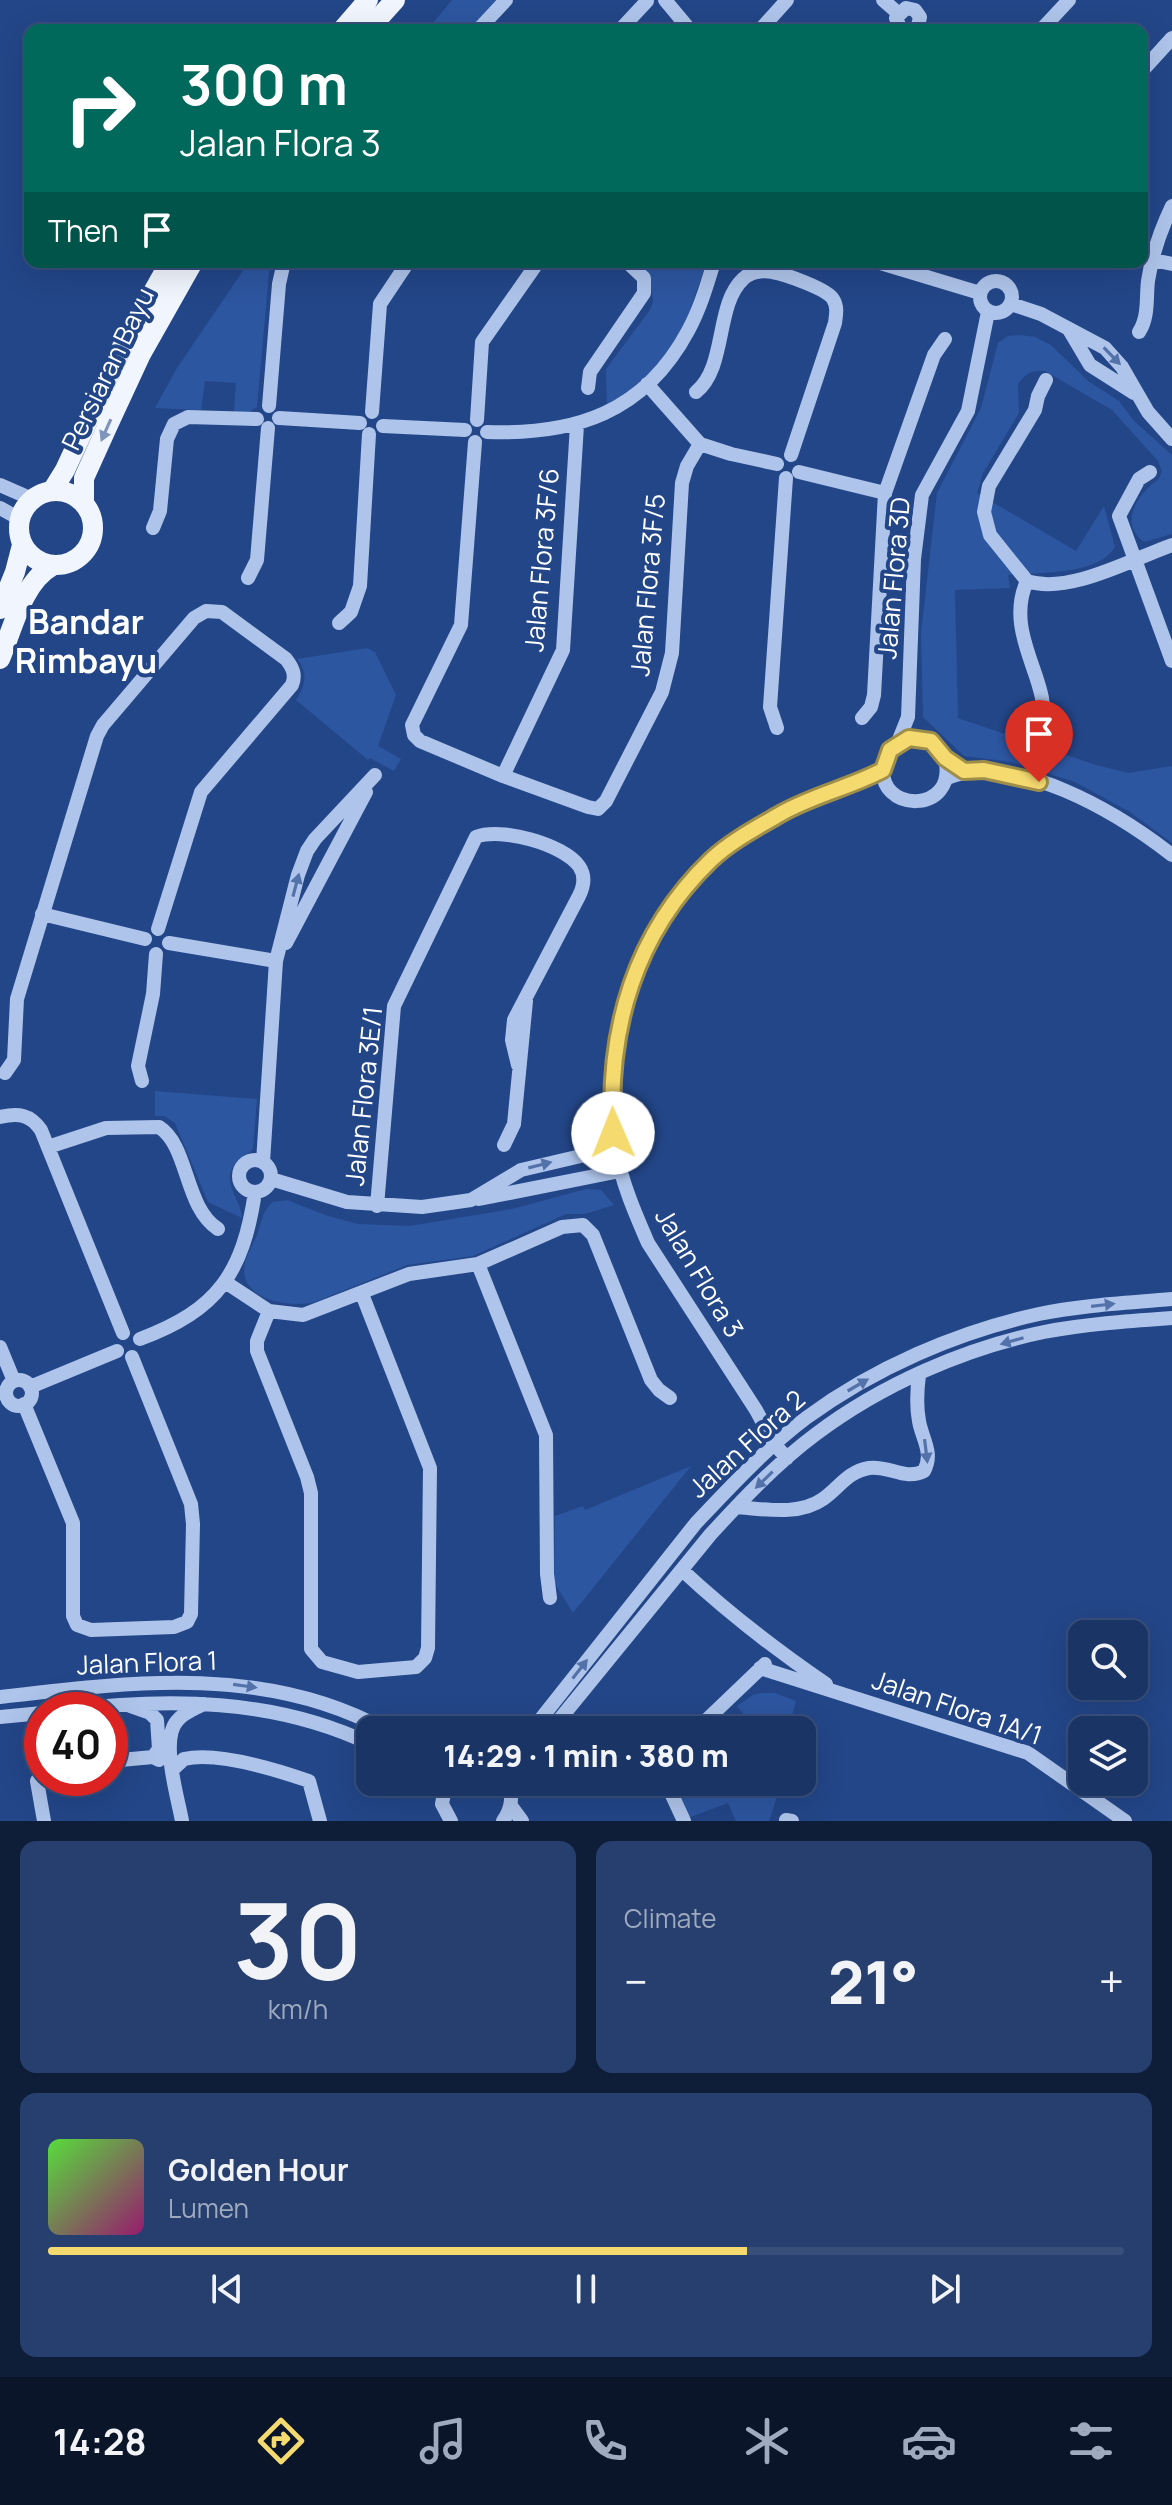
<!DOCTYPE html>
<meta charset="utf-8">
<style>
body{margin:0;font-family:Manrope,sans-serif;background:#273f6f;color:#f1f3f6;height:100vh;display:flex;flex-direction:column;font-size:30px;white-space:nowrap}
*{box-sizing:border-box;margin:0}
p{font-size:26px;color:#9faabf}
.icon{flex:none;width:44px;height:44px;fill:none;stroke:currentColor;stroke-width:2;stroke-linecap:round;stroke-linejoin:round}
.map{position:relative;height:1821px;overflow:hidden}
.details{display:flex;flex-direction:column;gap:20px;padding:20px;background:#0e1d38;flex:1}
.details>*{flex:none}
.top-card{position:absolute;left:24px;top:24px;width:1124px;height:244px;border-radius:16px;box-shadow:0 8px 32px #0002,0 0 0 2px #384f7a;background:#00695c;color:#fff;overflow:hidden}
.buttons{position:absolute;left:1068px;top:1620px;display:grid;gap:16px}
.buttons a{display:grid;place-items:center;width:80px;height:80px;border-radius:16px;background:#1a3466;box-shadow:0 8px 32px #0002,0 0 0 2px #384f7a;font-size:40px}
.speed{position:absolute;left:24px;top:1692px;display:flex;gap:16px;font-size:40px;font-weight:700;text-align:center}
.speed>*{display:grid;place-content:center;width:104px;height:104px;border-radius:50%;background:#1a3466;box-shadow:0 8px 32px #0002,0 0 0 2px #384f7a;line-height:1}
.speed .limit{border:12px solid #d22;background:#fff;color:#111}
.pin{position:absolute;display:grid;place-items:center;width:68px;height:68px;color:#fff;margin:-82px -34px;border-radius:50% 50% 50% 0;rotate:-45deg;box-shadow:0 0 8px #0007}
.pin .icon{rotate:45deg}
.me{position:absolute;width:88px;margin:-44px;rotate:359deg;stroke-linejoin:round;filter:drop-shadow(0 0 6px #0008)}
.turn{display:flex;align-items:center;gap:28px;height:168px;padding:0 24px;font-size:36px}
.turn .icon{width:104px;height:104px;stroke-width:2.5}
.turn b{display:block;font-size:56px;line-height:68px}
.then{display:flex;align-items:center;height:76px;padding:0 24px;background:#0003;gap:16px;font-size:30px}
.big{font-size:60px;font-weight:800;line-height:1.1}
.details .card{flex:1;display:flex;flex-direction:column;justify-content:center;gap:12px;min-width:0;padding:0 28px;border-radius:16px;background:#273f6f}
.details .dial{align-items:center;gap:0}
.dial b{font-size:104px;line-height:1}
.song{display:flex;align-items:center;gap:24px}
.cover{width:96px;height:96px;border-radius:12px;background:linear-gradient(135deg,hsl(110 70% 55%),hsl(320 70% 35%))}
.played{height:8px;border-radius:4px;background:linear-gradient(90deg,#f5da70 65%,#384f7a 65%)}
.keys{display:flex;justify-content:space-around;direction:ltr}
.heat{display:flex;justify-content:space-between;align-items:center;font-size:44px;direction:ltr}
.details .tiles{flex:1;display:grid;gap:20px;grid-template-columns:1fr 1fr}
.card:last-child{grid-column:span 2}
.trip{position:absolute;left:356px;top:1716px;width:460px;height:80px;border-radius:16px;background:#1a3466;box-shadow:0 8px 32px #0002,0 0 0 2px #384f7a;font-weight:800;line-height:80px;text-align:center}
.menu{display:flex;height:128px;justify-content:space-around;align-items:center;background:#0a1529;color:#9faabf}
.menu .icon{width:56px;height:56px}
.menu .active{color:#f5da70}
.menu b{font-size:36px;color:#f1f3f6}
.map>svg:first-child{display:block}
.green{fill:#2d56a0}
.lines{fill:none;stroke-linecap:round;stroke-linejoin:round}
.minor{stroke:#aec4ea;stroke-width:14}
.major{stroke:#f1f5fe;stroke-width:20}
.oneway{fill:#5472aa}
.oneway2{fill:#8095bd}
.route-casing{stroke:#9f8e49;stroke-width:20}
.route{stroke:#f5da70;stroke-width:14}
.labels{text-anchor:middle;stroke-width:8;stroke-linejoin:round;paint-order:stroke}
.street-label{font-size:26px;fill:#fff;stroke:#234688}
.district-label{font-size:34px;font-weight:bold;fill:#fff;stroke:#234688}
</style>
<div class="map">
<svg width="1172" height="1821" viewBox="0 0 1172 1821">
<rect width="100%" height="100%" fill="#234688"/>
<path class="green" d="M 452,0 L 500,0 L 473,30 L 427,30 Z
M 249,262 L 270,262 L 257,407 L 249,412 L 234,412 L 236,383 L 205,381 L 201,410 L 155,408 L 177,368 Z
M 632,262 L 706,264 L 683,330 L 662,364 L 607,411 L 606,369 L 650,310 L 653,302 L 650,278 Z
M 1021,335 L 1035,337 L 1051,345 L 1088,381 L 1119,401 L 1134,421 L 1172,455 L 1172,534 L 1144,542 C 1118,523 1138,493 1159,479 L 1162,471 L 1158,461 L 1112,410 L 1045,371 C 1032,370 1026,373 1018,384 L 1019,413 L 983,473 L 977,493 L 1076,551 L 1104,506 L 1115,547 C 1097,576 1039,572 1008,575 L 1010,588 L 955,590 L 958,718 L 1096,765 L 1128,773 L 1172,766 L 1172,843 L 1130,812 L 1075,782 L 1012,762 L 964,756 L 923,717 L 921,633 L 937,493 L 981,408 L 998,343 L 1008,336 Z
M 367,648 L 375,652 L 396,695 L 378,746 L 401,759 L 394,771 L 370,758 L 368,760 L 296,700 C 305,685 309,674 297,659 Z
M 155,1091 L 257,1099 L 253,1149 C 247,1156 237,1160 233,1167 C 222,1183 242,1202 242,1218 L 208,1202 L 175,1123 L 164,1116 L 155,1116 Z
M 586,1189 L 601,1190 L 614,1205 L 585,1214 L 566,1214 L 473,1256 L 407,1265 L 315,1302 C 292,1308 244,1301 244,1270 C 244,1259 253,1245 257,1235 C 261,1223 263,1209 273,1202 L 287,1200 L 328,1216 L 358,1224 L 410,1226 L 512,1209 Z
M 691,1466 L 573,1613 L 554,1582 L 555,1516 L 583,1506 L 585,1510 Z
M 762,1693 L 775,1693 L 796,1701 L 788,1730 L 757,1730 L 737,1706 L 753,1695 Z
M 673,1782 L 705,1782 L 719,1795 L 733,1782 L 782,1782 L 769,1821 L 736,1821 L 728,1803 L 685,1819 Z"/>
<g class="lines">
<path class="minor" d="M 665,0 L 690,30
M 883,0 L 898,13
M 478,30 L 506,0
M 620,30 L 647,1
M 760,30 L 787,0
M 901,30 L 896,18 L 906,8 L 915,10 L 920,17 L 918,26 L 915,30
M 1041,30 L 1069,0
M 1142,71 L 1172,38
M 1153,260 L 1172,264
M 877,262 L 980,293
M980 297a16 16 0 1 1 32 0a16 16 0 1 1-32 0Z
M 1011,304 L 1041,314 L 1105,348 L 1122,367 L 1148,412 L 1172,439
M 1068,328 L 1090,365 L 1134,393
M 1139,332 C 1149,317 1146,297 1148,281 C 1152,255 1161,229 1172,206
M 647,384 L 700,444 L 731,454 L 777,464
M 588,388 L 590,372 L 644,293 L 644,278 L 627,262
M 696,392 C 727,367 715,305 743,279 C 750,272 762,270 772,272 C 785,274 827,289 833,299 C 838,307 836,315 835,323 L 791,455
M 269,406 L 279,284 L 284,262
M 372,412 L 380,304 L 408,262
M 279,418 L 360,423
M 477,420 L 482,342 L 538,262
M 383,426 L 465,430
M 487,432 C 575,435 644,413 688,331 C 700,309 707,285 714,262
M 475,442 L 461,625 L 412,725 L 414,735 L 420,741 L 503,776 L 563,650 L 577,425
M 799,472 L 885,493
M 1150,472 L 1139,479 L 1119,516 L 1172,661
M 0,485 L 32,499
M 0,508 L 20,519
M 153,528 L 160,511 L 167,439 L 174,424 L 188,417 L 257,419
M 248,578 L 257,560 L 268,428
M 1027,581 L 990,535 L 984,512 L 989,486 L 1035,410 L 1038,396 L 1046,380
M 1027,581 C 1069,595 1132,559 1172,545
M 1027,581 C 1002,636 1056,687 1040,725
M 339,623 L 351,612 L 360,586 L 369,434
M 862,718 L 871,707 L 874,695 L 885,493 L 934,355 L 945,339
M 777,728 L 770,707 L 786,478
M 898,742 L 908,717 L 914,559 L 922,495 L 968,411 L 988,312
M 945,758 C 959,816 874,813 884,764 C 887,750 896,743 909,738 L 931,741 L 945,758 L 964,771
M 503,776 L 588,807 L 598,809 L 606,801 L 662,692 L 672,653 L 682,483 L 687,466 L 700,444
M 947,778 C 1016,751 1118,813 1172,855
M 42,914 L 145,939
M 169,943 L 276,961
M 286,943 L 366,792
M 5,1073 L 14,1060 L 17,999 L 97,736 L 103,725 L 194,618 L 206,611 L 222,612 L 286,659 C 293,668 296,675 292,685 L 201,792 L 158,929
M 142,1081 L 138,1066 L 153,994 L 156,954
M 0,1117 C 18,1113 30,1114 41,1130 L 123,1333
M 504,1145 L 514,1124 L 526,1001
M 48,1147 L 106,1128 L 159,1127 C 189,1146 184,1207 218,1229
M239 1176a16 16 0 1 1 32 0a16 16 0 1 1-32 0Z
M 263,1162 L 276,961 L 298,875 L 307,851 L 315,839 L 375,775
M 271,1179 L 347,1202 L 422,1207 L 471,1200 L 521,1170 L 615,1148
M 479,1199 L 620,1171
M 377,1206 L 394,1006 L 476,837 C 501,827 563,844 579,866 C 586,876 584,886 579,896 L 514,1020 L 512,1040 L 518,1065
M 478,1264 L 546,1435 L 547,1574 L 550,1598
M 225,1282 L 269,1311 L 303,1315 L 409,1274 L 478,1264 L 562,1227 L 583,1225 L 593,1235 L 651,1380 L 659,1390 L 670,1398
M 269,1311 L 257,1341 L 257,1351 L 307,1477 L 311,1493 L 311,1649 L 322,1662 L 358,1672 L 416,1667 L 425,1658 L 428,1648 L 430,1468 L 362,1294
M 140,1339 C 218,1310 243,1273 255,1192
M 0,1347 L 14,1381
M6 1393a13 13 0 1 1 26 0a13 13 0 1 1-26 0Z
M 30,1387 L 117,1351
M 24,1404 L 73,1523 L 73,1616 L 77,1625 L 91,1630 L 174,1627 L 187,1622 L 191,1614 L 193,1524 L 191,1504 L 132,1357
M 787,1458 L 775,1445 L 756,1410 L 648,1243 C 635,1213 622,1183 616,1151 C 597,1054 636,919 716,857 C 747,832 783,810 821,795 C 842,787 863,781 883,770
M 736,1507 C 764,1509 799,1516 823,1499 C 840,1487 847,1472 869,1468 C 889,1465 905,1481 924,1471 C 934,1453 922,1439 919,1421 C 916,1405 917,1390 919,1375
M 682,1570 C 727,1612 775,1649 826,1684
M 760,1668 L 1028,1753 L 1125,1821
M 0,1697 C 129,1682 266,1664 385,1730
M 130,1706 L 150,1713 L 157,1720 L 159,1749 L 153,1757
M 65,1710 C 168,1698 274,1698 370,1744
M 0,1717 L 42,1713
M 532,1730 L 696,1523 C 730,1487 766,1448 806,1418 C 874,1368 957,1332 1039,1314 C 1082,1305 1128,1303 1172,1299
M 551,1730 L 710,1535 C 742,1500 777,1463 816,1434 C 881,1385 965,1348 1044,1332 C 1086,1324 1130,1321 1172,1318
M 696,1730 L 765,1664
M 110,1761 L 153,1757 L 159,1760
M 172,1770 L 184,1759 C 217,1751 277,1770 309,1781 L 320,1821
M 42,1773 L 37,1781 L 44,1821
M 446,1782 L 442,1804 L 451,1821
M 666,1782 L 684,1821
M 511,1806 L 522,1821
M 786,1820 L 792,1821
M 182,1821 C 178,1798 160,1740 177,1721 C 183,1713 194,1709 204,1704
M 503,1821 C 512,1808 513,1797 508,1782"/>
<path class="major" d="M 342,30 L 368,0
M 368,30 L 395,0
M19 528a37 37 0 1 1 74 0a37 37 0 1 1-74 0Z
M 52,491 L 65,470 L 122,347 L 170,262
M 84,503 L 84,478 L 108,425 L 141,354 L 193,262
M 0,609 L 15,572 L 22,545
M 0,659 C 13,629 22,583 52,566"/>
</g>
<defs><path id="oneway-solid" d="M-6-.8H1V-3.2L6.5 0L1 3.2V.8H-6Z" transform="scale(2)"/></defs>
<g class="oneway">
<use href="#oneway-solid" transform="translate(1112 356) rotate(46)"/>
<use href="#oneway-solid" transform="translate(296 885) rotate(-75)"/>
<use href="#oneway-solid" transform="translate(540 1165) rotate(-14)"/>
<use href="#oneway-solid" transform="translate(1103 1305) rotate(-7)"/>
<use href="#oneway-solid" transform="translate(1012 1341) rotate(164)"/>
<use href="#oneway-solid" transform="translate(858 1385) rotate(-30)"/>
<use href="#oneway-solid" transform="translate(926 1451) rotate(83)"/>
<use href="#oneway-solid" transform="translate(764 1480) rotate(136)"/>
<use href="#oneway-solid" transform="translate(580 1669) rotate(-52)"/>
<use href="#oneway-solid" transform="translate(245 1686) rotate(8)"/>
</g>
<use class="oneway2" href="#oneway-solid" transform="translate(106 430) rotate(114)"/>
<g class="lines">
<defs>
<path id="route" d="M 613,1133 C 607,1029 635,933 711,860 C 731,841 758,827 782,813 C 814,795 851,787 883,770 L 890,750 L 909,738 L 931,741 L 945,758 L 964,771 L 984,770 L 1039,782"/>
</defs>
<use href="#route" class="route-casing"/>
<use href="#route" class="route"/>
</g>
<g class="labels">
<g class="street-label">
<text transform="translate(108 369) rotate(-64)" y="9">Persiaran Bayu</text>
<text transform="translate(542 560) rotate(-85)" y="9">Jalan Flora 3F/6</text>
<text transform="translate(894 578) rotate(-85)" y="9">Jalan Flora 3D</text>
<text transform="translate(648 585) rotate(-85)" y="9">Jalan Flora 3F/5</text>
<text transform="translate(364 1096) rotate(-84)" y="9">Jalan Flora 3E/1</text>
<text transform="translate(699 1273) rotate(59)" y="9">Jalan Flora 3</text>
<text transform="translate(747 1444) rotate(-42)" y="9">Jalan Flora 2</text>
<text transform="translate(147 1663) rotate(-2)" y="9">Jalan Flora 1</text>
<text transform="translate(957 1708) rotate(19)" y="9">Jalan Flora 1A/1</text>
</g>
<g class="district-label">
<text x="86" y="634">Bandar<tspan x="86" dy="39">Rimbayu</tspan></text>
</g>
</g>
</svg>
<div class="buttons">
<a><svg class="icon" aria-label="search" viewBox="0 0 24 24"><circle cx="10" cy="10" r="6"/><path d="M15 15l6 6"/></svg></a>
<a><svg class="icon" aria-label="layers" viewBox="0 0 24 24"><path d="M12 4l9 5-9 5-9-5zM3 14l9 5 9-5"/></svg></a>
</div>
<div class="speed"><div class="limit">40</div></div>
<div class="pin" style="left:1039px;top:782px;background:#d93025"><svg class="icon" aria-label="arrive" viewBox="0 0 24 24"><path d="M6 21V4h12l-3 4 3 4H6"/></svg></div>
<svg class="me" style="left:613px;top:1133px" viewBox="-20 -20 40 40"><circle r="19" fill="#fff"/><path d="M0-13L10 11 0 6-10 11z" fill="#f5da70"/></svg>
<div class="trip">14:29 · 1 min · 380 m</div>
<div class="top-card">
<div class="turn"><svg class="icon" aria-label="right" viewBox="0 0 24 24"><path d="M7 20v-9h11M14 6l5 5-5 5"/></svg><div><b>300 m</b>Jalan Flora 3</div></div>
<div class="then">Then<svg class="icon" aria-label="arrive" viewBox="0 0 24 24"><path d="M6 21V4h12l-3 4 3 4H6"/></svg></div>
</div>
</div>
<section class="details">
<div class="tiles">
<div class="card dial"><b>30</b><p>km/h</p></div>
<div class="card"><p>Climate</p>
<div class="heat"><a>−</a><b class="big">21°</b><a>+</a></div>
</div>
<div class="card">
<div class="song"><i class="cover"></i><div><b>Golden Hour</b><p>Lumen</p></div></div>
<div class="played"></div>
<div class="keys"><svg class="icon" aria-label="previous" viewBox="0 0 24 24"><path d="M18 5L8 12l10 7zM5 5v14"/></svg><svg class="icon" aria-label="pause" viewBox="0 0 24 24"><path d="M8 5v14M16 5v14"/></svg><svg class="icon" aria-label="next" viewBox="0 0 24 24"><path d="M6 5l10 7-10 7zM19 5v14"/></svg></div>
</div>
</div>
</section>
<nav class="menu">
<b>14:28</b>
<svg class="icon active" aria-label="directions" viewBox="0 0 24 24"><path d="M12 3l9 9-9 9-9-9zM9 14v-3h6M13 9l2 2-2 2"/></svg>
<svg class="icon" aria-label="music" viewBox="0 0 24 24"><path d="M9 18V5l10-2v13"/><circle cx="6" cy="18" r="3"/><circle cx="16" cy="16" r="3"/></svg>
<svg class="icon" aria-label="phone" viewBox="0 0 24 24"><path d="M5 4h4l2 5-3 2q2 4 5 5l2-3 5 2v4C11 20 4 13 5 4z"/></svg>
<svg class="icon" aria-label="climate" viewBox="0 0 24 24"><path d="M12 3v18M4 7l16 10M4 17L20 7"/></svg>
<svg class="icon" aria-label="car" viewBox="0 0 24 24"><path d="M5 17H2v-5l4-1 3-4h7l3 4 3 1v5h-3M9 17h6M6 11h13"/><circle cx="7" cy="17" r="2"/><circle cx="17" cy="17" r="2"/></svg>
<svg class="icon" aria-label="filters" viewBox="0 0 24 24"><path d="M4 7h16M4 17h16"/><circle cx="9" cy="7" r="2"/><circle cx="15" cy="17" r="2"/></svg>
</nav>
